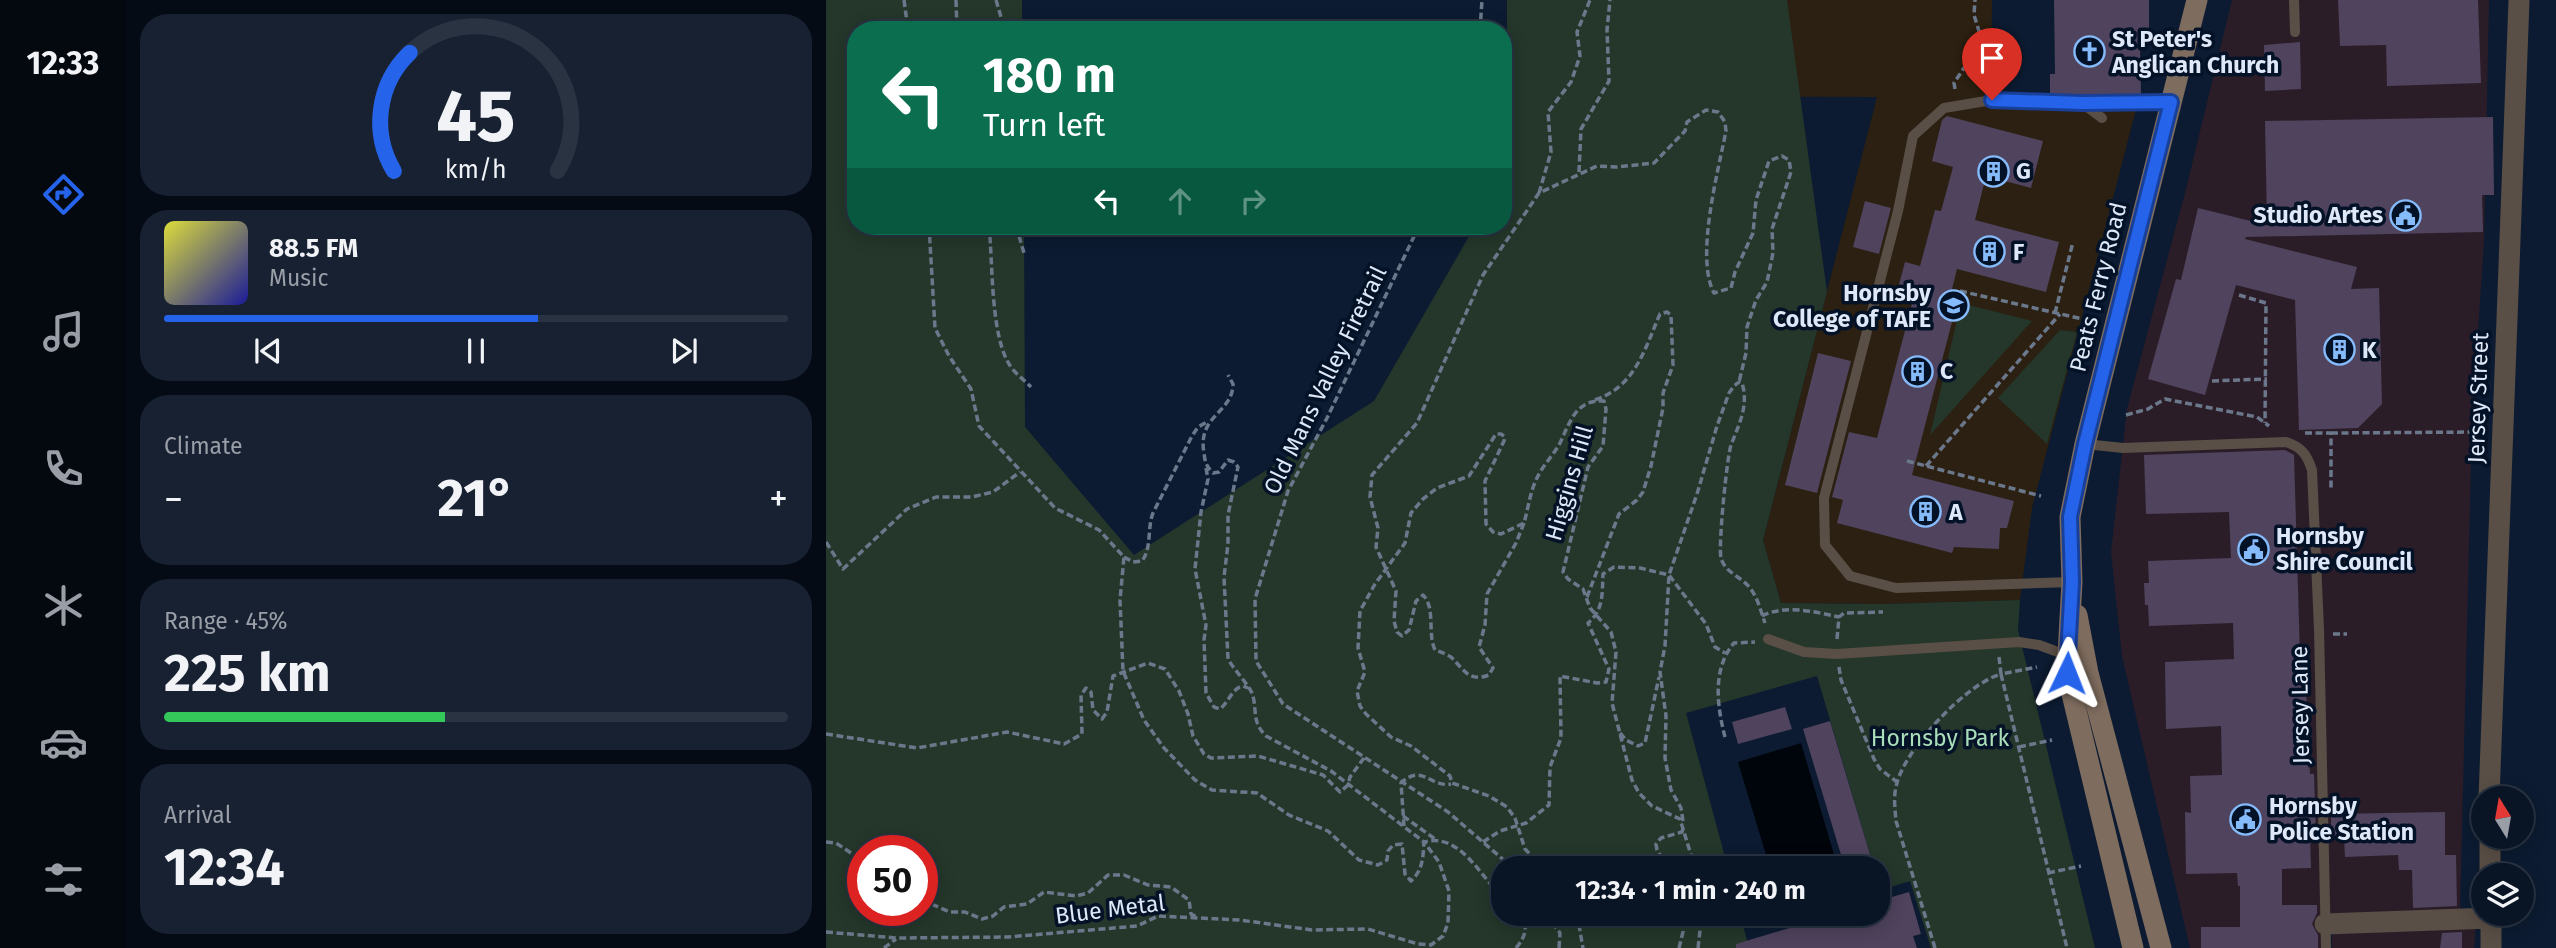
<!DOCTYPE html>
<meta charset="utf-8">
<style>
body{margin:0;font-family:"Fira Sans",sans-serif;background:#172132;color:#f1f3f6;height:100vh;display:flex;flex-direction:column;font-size:26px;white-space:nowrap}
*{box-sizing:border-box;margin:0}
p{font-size:23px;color:#999ea7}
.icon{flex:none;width:38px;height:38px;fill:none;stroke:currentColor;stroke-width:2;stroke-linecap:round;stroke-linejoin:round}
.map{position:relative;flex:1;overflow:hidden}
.side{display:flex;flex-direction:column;gap:14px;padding:14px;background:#050b14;width:700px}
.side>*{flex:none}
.hud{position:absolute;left:21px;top:21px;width:665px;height:214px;border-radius:28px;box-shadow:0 4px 18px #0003,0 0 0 2px #293342;background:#0b6e4f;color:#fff;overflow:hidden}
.needle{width:46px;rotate:349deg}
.tools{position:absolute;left:1645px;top:786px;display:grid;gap:14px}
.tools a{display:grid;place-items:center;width:63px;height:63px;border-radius:50%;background:#091425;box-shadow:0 4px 18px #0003,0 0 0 2px #293342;font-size:35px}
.speed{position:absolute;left:21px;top:835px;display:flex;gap:14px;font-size:35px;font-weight:700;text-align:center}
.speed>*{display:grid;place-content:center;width:91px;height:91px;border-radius:50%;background:#091425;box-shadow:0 4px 18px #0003,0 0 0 2px #293342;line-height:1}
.speed .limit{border:10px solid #d22;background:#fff;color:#111}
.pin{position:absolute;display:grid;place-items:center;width:60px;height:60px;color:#fff;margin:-72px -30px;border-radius:50% 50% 50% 0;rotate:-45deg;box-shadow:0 0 7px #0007}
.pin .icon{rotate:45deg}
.me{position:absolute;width:77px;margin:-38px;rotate:2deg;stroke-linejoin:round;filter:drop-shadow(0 0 5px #0008)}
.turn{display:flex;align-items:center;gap:24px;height:147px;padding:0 21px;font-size:32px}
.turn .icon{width:91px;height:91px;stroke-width:2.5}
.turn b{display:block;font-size:49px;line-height:60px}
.lanes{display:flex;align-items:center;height:66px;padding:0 21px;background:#0003;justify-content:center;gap:35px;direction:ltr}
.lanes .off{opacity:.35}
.big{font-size:52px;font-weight:700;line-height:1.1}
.side .widget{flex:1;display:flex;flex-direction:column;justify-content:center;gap:10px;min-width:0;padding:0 24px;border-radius:28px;background:#172132}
.side .dial{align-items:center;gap:0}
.dial svg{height:182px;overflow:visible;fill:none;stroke:#293342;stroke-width:7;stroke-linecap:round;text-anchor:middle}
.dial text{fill:#f1f3f6;stroke:none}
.song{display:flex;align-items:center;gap:21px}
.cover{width:84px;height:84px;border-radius:10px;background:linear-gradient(135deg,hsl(60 70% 55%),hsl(240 70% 35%))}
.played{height:7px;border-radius:4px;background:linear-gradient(90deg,#2563eb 60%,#293342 60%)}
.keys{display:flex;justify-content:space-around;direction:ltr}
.heat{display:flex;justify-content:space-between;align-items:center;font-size:38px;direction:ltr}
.charge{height:10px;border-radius:5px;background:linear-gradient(90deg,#34c759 45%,#293342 0)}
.trip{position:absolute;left:665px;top:856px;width:399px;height:70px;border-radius:28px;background:#091425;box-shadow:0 4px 18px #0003,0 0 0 2px #293342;font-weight:700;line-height:70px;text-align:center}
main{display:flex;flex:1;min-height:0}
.dock{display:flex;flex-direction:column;width:126px;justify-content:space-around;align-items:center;background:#04080f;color:#999ea7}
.dock .icon{width:49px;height:49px}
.dock .current{color:#2563eb}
.dock b{font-size:32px;color:#f1f3f6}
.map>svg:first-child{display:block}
.commercial{fill:#2b1d28}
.education{fill:#2b2011}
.green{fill:#24372a;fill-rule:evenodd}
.water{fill:#00050b}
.building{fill:#4f435d}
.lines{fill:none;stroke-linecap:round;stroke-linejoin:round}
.path{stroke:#6b788b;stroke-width:3.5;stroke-dasharray:7 3.5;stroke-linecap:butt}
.lane{stroke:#5a4f46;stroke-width:10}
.street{stroke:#5a4f46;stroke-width:21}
.secondary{stroke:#7e6c5e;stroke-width:21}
.route-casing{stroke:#184099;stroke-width:18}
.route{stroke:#2563eb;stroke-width:12}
.labels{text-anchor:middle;stroke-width:7;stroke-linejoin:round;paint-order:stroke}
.poi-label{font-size:23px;font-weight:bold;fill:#dee8f8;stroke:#041227;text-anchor:start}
.street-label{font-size:23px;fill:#dee8f8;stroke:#041227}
.park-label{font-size:23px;fill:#a9deb9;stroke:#041227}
</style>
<main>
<nav class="dock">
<b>12:33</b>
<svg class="icon current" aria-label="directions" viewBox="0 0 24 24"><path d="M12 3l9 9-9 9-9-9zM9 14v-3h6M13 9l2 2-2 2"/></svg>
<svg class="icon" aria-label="music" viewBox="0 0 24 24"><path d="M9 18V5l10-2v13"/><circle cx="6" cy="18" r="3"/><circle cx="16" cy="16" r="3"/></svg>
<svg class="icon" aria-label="phone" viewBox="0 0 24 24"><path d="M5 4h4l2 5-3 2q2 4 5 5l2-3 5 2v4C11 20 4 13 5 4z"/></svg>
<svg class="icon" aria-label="climate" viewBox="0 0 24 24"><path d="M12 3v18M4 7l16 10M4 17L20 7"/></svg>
<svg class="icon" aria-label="car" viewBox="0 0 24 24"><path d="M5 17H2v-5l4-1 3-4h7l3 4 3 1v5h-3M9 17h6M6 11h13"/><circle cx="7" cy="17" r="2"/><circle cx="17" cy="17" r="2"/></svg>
<svg class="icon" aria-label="filters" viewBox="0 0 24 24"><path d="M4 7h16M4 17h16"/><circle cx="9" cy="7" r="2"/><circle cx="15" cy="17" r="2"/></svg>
</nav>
<section class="side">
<div class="widget dial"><svg viewBox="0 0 100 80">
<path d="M14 69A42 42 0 1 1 86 69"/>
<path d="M14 69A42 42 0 0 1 21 17" stroke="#2563eb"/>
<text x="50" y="56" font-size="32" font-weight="700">45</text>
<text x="50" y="72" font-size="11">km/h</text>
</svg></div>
<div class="widget">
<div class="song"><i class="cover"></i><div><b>88.5 FM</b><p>Music</p></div></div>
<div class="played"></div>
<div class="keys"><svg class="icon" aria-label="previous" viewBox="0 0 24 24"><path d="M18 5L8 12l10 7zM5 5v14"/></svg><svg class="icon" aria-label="pause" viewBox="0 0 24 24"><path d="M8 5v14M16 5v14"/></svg><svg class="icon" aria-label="next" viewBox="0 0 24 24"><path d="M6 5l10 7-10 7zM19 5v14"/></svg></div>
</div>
<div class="widget"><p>Climate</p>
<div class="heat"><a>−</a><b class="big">21°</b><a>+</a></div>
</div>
<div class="widget"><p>Range · 45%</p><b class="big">225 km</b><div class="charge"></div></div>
<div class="widget"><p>Arrival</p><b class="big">12:34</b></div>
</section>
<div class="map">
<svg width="1730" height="948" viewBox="0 0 1730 948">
<rect width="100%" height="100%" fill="#0c1b31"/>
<path class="commercial" d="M 1406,0 L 1663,0 L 1658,241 L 1646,421 L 1634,912 L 1496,920 L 1495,948 L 1364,948 L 1296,656 L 1285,552 L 1301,409 L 1360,189 Z
M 1650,925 L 1648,948 L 1506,948 L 1506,929 Z"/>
<path class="education" d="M 725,0 L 1166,0 L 1165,97 L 1313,98 L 1206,508 L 1194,600 L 1056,604 L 955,603 L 937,540 L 1051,97 L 727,96 Z"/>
<path class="green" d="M 0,0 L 196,0 L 196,30 L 30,30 L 30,226 L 198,226 L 199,427 L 308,555 L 548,401 L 649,226 L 677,226 L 677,176 L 681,170 L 681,0 L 961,0 L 1001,292 L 937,540 L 955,603 L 1056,604 L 1194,600 L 1192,630 L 1269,948 L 1105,948 L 1084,881 L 1055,890 L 1052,868 L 1048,868 L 991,676 L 860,713 L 902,868 L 677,868 L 677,914 L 914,914 L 923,948 L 0,948 ZM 37,850 L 96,850 L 96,910 L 37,910 Z
M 1135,303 L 1206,321 L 1104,435 Z
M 1234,330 L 1251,332 L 1221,444 L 1172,398 Z"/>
<path class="water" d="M 975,743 L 1012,868 L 944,868 L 912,762 Z"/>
<path class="building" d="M 1228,0 L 1323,0 L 1323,44 L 1314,45 L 1315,94 L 1224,94 L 1224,74 L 1229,74 Z
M 1512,0 L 1652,0 L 1655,83 L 1561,86 L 1560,45 L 1514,46 Z
M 1474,42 L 1475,89 L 1439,91 L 1438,45 Z
M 1121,116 L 1217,141 L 1205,188 L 1160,176 L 1149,220 L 1233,242 L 1220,292 L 1131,269 L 1123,301 L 1131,303 L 1086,475 L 1188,501 L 1181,528 L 1174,528 L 1173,549 L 1128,547 L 1126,553 L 1011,523 L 1017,500 L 1006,497 L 1023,432 L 1051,438 L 1089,292 L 1072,288 L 1079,262 L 1094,266 L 1109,210 L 1115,211 L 1127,167 L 1106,161 L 1116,120 Z
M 1667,117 L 1668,195 L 1656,195 L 1657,232 L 1420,237 L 1419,239 L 1531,267 L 1525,289 L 1553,288 L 1556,404 L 1532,428 L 1473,430 L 1469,300 L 1410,285 L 1379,395 L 1322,379 L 1350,279 L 1355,280 L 1372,208 L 1441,225 L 1439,121 Z
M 1039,201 L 1065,208 L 1053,254 L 1027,247 Z
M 992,353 L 1025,361 L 991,493 L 959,485 Z
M 1459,450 L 1468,455 L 1475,691 L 1480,690 L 1484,774 L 1488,774 L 1490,836 L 1484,835 L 1485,868 L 1456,869 L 1456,905 L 1491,905 L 1491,913 L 1486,924 L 1492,935 L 1492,948 L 1375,948 L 1375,927 L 1414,927 L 1414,886 L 1412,886 L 1411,873 L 1360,874 L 1359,812 L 1365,813 L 1364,776 L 1396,775 L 1395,726 L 1340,729 L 1339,662 L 1408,659 L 1407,623 L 1323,626 L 1322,605 L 1319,605 L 1318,583 L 1323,583 L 1322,561 L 1405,558 L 1403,512 L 1320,514 L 1318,455 Z
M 959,707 L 966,729 L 912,744 L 906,722 Z
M 1004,721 L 1048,868 L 1019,868 L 977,729 Z
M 1619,812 L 1619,855 L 1630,855 L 1631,906 L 1587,908 L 1586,870 L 1573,870 L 1572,855 L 1519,857 L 1518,839 L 1505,838 L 1505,814 Z
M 1083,892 L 1095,934 L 1087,936 L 1091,948 L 910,948 L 910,944 L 1010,914 L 1052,914 L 1052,901 Z
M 1636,932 L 1636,948 L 1614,948 L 1616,933 Z"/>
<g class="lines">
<path class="path" d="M 78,0 L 82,30
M 130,0 L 131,30
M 170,0 L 175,17 L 176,30
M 654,30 L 656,0
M 1129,89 L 1128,83 L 1148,53 L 1153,31 L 1148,15 L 1149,0
M 753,172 L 755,129 L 783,81 L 781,30 L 784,0
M 713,193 L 725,152 L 722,112 L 745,82 L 754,56 L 751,32 L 764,0
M 103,226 L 109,328 L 123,356 L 145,389 L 153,426 L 229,508 L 273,530 L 298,557 L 294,600 L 297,671 L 318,720 L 338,748 L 369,780 L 386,790 L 431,793 L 463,815 L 502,831 L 533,860 L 552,865 L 561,860 L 562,851 L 567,845 L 576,844 L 579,874 L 585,881 C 597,870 597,857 598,842 L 505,771 L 440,736 C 426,722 431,713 427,696 C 425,687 408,670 402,659 L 398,577 L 402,544 L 402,515 L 412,467 L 408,462 L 402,460 L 393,472 L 387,473 C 380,466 379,462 378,453 C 371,415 407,413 407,384 L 402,375
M 163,226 C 167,262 164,338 185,367 C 190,374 198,380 205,387
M 190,226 L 198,253
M 593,226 L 501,418 L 462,491 L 429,599 L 430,661 L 457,704 L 622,812 L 687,868
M 1134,291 L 1261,320
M 1413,295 L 1440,303 L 1439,423
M 1229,313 L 1247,242
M 1386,381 L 1441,379
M 1300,415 L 1322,409 L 1339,399 L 1431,417 L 1443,426
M 1479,433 L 1505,433 L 1505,491
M 1505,433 L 1656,432
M 1081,461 L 1215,496
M 1100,466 L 1234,314
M 380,468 L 382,479 L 375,512 L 369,569 L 380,625 L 378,640 L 380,693 L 388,707 L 394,709 C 403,702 406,688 417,686 L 422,688
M 698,523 L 690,543 L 661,594 L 659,625 L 653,647 L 667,668 L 663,675 C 642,683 637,668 625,657 C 620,654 615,652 609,650 C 601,633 610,608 597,595 L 590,601 L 583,630 L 576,636 L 571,632 L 568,621 L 570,591 L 550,547 L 552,528 L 544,497 L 546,475 L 591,423 L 657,275 L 713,193 L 771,166 L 791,167 L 828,163 L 859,131 L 861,122 L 880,110 L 892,112 L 899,122 L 900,131 C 892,172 869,257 888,293 L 905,288 L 909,272 L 927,233 L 930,200 L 943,161 L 956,156 L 963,160 L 965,172 L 946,229 L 947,253 L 941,282 L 930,300 L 921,327 L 920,353 L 913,382
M 0,542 L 17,569 L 81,509 L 110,497 L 146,497 L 167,492 L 194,472
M 298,557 L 307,562 L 316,561 C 326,548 321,528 327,513 L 366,436 L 372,427 L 381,422
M 761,597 L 793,514 L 811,500 L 817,492 L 825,466 L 837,408 L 837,393 L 847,365 L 845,315 L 841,312 L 834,314 C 819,348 809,388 768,400
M 936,616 C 959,604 989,612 1013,617
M 1507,634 L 1521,634
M 1011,639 L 1013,617 L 1018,613 L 1057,612
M 1173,657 L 1175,674 L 1211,667
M 1013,667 L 1015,680 L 1048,759 L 1054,769 L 1071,782
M 794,733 L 800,740 L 812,746 L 819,743 L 833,677
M 0,734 L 91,748 L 181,732 L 238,744 L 256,734 L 255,695 L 260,688 L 265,692 L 267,710 L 276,719 L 281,712 L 287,676 L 322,663 L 339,669 L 353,691 L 362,714 L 367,736 L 378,754 L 385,758 L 432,756 L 497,775 L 514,792 L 522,785 L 524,777 L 538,758
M 899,737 C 891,706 886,669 908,643 L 929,642
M 1193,747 L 1226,740
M 577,816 L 609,839
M 857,821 L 855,808 L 845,790 L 839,758 L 840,716 L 834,672 L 839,646 L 843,575 L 871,494 L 891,426 L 903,393 L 908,386 L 913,382 L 916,383 C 923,406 913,424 905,445 C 901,457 892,546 895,558 C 899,573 916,577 924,588 C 932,598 935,612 939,623
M 578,826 L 575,783 C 596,763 605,788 625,784
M 0,842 L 10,843 L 37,861
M 657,842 L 674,831 L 700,823 L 723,805 L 724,767 L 735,738 L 734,676 L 771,683 L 780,682 L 783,669 L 762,623 C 778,610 776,593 777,574 L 788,567 L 814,568 L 843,575 L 880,624 L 889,647 L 899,653
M 718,868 L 699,849 L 689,818 L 681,807 L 663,796 L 626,783 L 624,776 L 585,746 L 565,737 L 540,714 L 534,706 L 531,691 L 539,672 L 532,648 L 534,611 L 549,584 L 579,543 L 585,513 L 597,499 L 611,488 L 643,476 L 670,434 L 675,434 L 679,437 L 678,441 L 659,481 L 660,524 L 667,532 L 675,534 L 698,523 C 702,509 704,493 710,480 C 716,466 727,456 734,443 C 744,422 750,399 778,401 L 780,409 L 777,446 L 762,467 L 737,572 L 742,579 L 757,589 L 764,608 L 785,632 L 790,652 L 786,703 L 806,780 L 813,793 L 826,806 L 854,819 L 869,868
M 842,868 L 831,850 L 830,844 L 835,838 L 856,832 L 857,828
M 1222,873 L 1255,866
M 96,900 L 124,912 L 139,912 L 156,919 L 167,916 L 178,907 L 201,904 L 218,892 L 250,896 L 262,893 L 282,875 L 298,875 L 322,885 L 345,887 L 363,900 L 365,914 L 371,917
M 720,914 L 734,933 L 733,948
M 751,914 L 757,948
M 0,932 L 71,938 L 182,937 L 311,926 L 332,916 L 414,920 L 486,930 L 542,929 L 592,944 L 605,945 L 617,936 L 622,923 L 623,891 L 613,862 L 598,842 C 634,832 654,876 677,898
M 58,948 L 70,939
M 690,948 C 700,936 703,926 693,914
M 853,948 L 857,932 L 858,914
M 872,948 L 876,914
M 1109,948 L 1070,821 C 1069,809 1067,795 1071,783 C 1080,748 1140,684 1175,674 L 1241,948"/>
<path class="lane" d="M 1468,0 L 1469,32
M 1256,103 L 1276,118
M 1259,444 L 1297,448 L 1460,442 C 1476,447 1481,455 1486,470 L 1493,629 L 1500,948
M 1246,582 L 1070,588 L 1024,576 L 999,545 L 998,498 L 1072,211 L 1087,136 L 1118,108 L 1166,100 L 1256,103 L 1345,102
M 942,639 L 978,652 L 1011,654 L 1193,642 L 1213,645 L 1240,655"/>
<path class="street" d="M 1663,798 L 1693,0
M 1664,836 L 1664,875
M 1499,924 L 1665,918
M 1665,948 L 1665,914"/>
<path class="secondary" d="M 1251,615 L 1262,673 L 1335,948
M 1307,948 L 1241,673 L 1246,582 L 1244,517 L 1259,444 L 1371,0"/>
</g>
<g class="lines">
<defs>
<path id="route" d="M 1166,100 L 1256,103 L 1345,102 L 1259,444 L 1244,517 L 1246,582 L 1241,673"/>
</defs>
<use href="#route" class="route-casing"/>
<use href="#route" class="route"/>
</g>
<defs>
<symbol id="church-ring" viewBox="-11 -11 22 22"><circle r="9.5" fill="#041227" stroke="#86bbfb" stroke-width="1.5"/><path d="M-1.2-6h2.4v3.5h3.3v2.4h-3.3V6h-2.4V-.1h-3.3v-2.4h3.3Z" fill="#86bbfb"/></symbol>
<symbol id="building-ring" viewBox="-11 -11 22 22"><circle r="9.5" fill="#041227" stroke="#86bbfb" stroke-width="1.5"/><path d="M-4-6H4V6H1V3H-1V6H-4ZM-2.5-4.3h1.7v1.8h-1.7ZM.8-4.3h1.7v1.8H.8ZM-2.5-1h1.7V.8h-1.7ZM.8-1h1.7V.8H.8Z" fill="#86bbfb"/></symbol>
<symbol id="civic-ring" viewBox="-11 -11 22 22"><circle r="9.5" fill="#041227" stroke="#86bbfb" stroke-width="1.5"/><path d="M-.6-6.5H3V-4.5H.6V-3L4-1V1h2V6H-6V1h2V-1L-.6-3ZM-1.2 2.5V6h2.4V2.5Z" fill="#86bbfb"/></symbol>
<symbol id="university-ring" viewBox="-11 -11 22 22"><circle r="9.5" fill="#041227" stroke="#86bbfb" stroke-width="1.5"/><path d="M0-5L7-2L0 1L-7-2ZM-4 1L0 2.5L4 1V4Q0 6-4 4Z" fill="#86bbfb"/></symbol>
</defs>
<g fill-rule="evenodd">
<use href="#church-ring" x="1246" y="34" width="35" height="35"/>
<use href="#building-ring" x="1150" y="154" width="35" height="35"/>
<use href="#civic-ring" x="1562" y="198" width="35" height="35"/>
<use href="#building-ring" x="1146" y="234" width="35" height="35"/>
<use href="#university-ring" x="1110" y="288" width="35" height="35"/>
<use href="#building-ring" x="1496" y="332" width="35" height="35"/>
<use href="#building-ring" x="1074" y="354" width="35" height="35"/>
<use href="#building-ring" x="1082" y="494" width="35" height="35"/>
<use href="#civic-ring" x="1410" y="532" width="35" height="35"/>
<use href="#civic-ring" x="1402" y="802" width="35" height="35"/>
</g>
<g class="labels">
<g class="poi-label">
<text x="1286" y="47">St Peter's<tspan x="1286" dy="26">Anglican Church</tspan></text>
<text x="1190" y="179">G</text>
<text x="1557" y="223" text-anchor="end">Studio Artes</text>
<text x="1187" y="260">F</text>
<text x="1105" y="301" text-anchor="end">Hornsby<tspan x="1105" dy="26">College of TAFE</tspan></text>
<text x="1536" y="358">K</text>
<text x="1114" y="379">C</text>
<text x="1123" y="520">A</text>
<text x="1450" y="544">Hornsby<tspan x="1450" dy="26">Shire Council</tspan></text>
<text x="1443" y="814">Hornsby<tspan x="1443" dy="26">Police Station</tspan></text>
</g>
<g class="street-label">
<text transform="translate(1272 287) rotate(-76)" y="8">Peats Ferry Road</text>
<text transform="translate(499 380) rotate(-64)" y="8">Old Mans Valley Firetrail</text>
<text transform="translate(1652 398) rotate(-88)" y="8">Jersey Street</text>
<text transform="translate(743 483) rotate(-74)" y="8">Higgins Hill</text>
<text transform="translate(1474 705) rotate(-91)" y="8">Jersey Lane</text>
<text transform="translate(284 909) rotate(-7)" y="8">Blue Metal</text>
</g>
<g class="park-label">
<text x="1114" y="746">Hornsby Park</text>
</g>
</g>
</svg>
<div class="tools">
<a><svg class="needle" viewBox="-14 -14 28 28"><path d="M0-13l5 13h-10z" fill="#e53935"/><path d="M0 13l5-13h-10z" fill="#999ea7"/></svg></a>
<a><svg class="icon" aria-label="layers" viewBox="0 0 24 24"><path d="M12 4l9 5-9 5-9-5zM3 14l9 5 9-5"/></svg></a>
</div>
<div class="speed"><div class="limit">50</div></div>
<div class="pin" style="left:1166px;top:100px;background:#d93025"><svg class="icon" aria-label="arrive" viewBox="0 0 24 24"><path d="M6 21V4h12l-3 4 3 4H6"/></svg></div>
<svg class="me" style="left:1241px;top:673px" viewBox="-20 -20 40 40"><path d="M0-17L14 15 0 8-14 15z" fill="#2563eb" stroke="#fff" stroke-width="4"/></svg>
<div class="trip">12:34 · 1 min · 240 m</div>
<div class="hud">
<div class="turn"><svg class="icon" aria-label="left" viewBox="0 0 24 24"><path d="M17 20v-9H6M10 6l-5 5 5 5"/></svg><div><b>180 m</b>Turn left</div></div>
<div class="lanes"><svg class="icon" aria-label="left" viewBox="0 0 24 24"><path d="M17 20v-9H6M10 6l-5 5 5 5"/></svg><svg class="icon off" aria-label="ahead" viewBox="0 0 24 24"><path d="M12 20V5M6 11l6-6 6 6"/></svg><svg class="icon off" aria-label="right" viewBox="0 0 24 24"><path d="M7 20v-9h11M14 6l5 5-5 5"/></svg></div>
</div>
</div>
</main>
